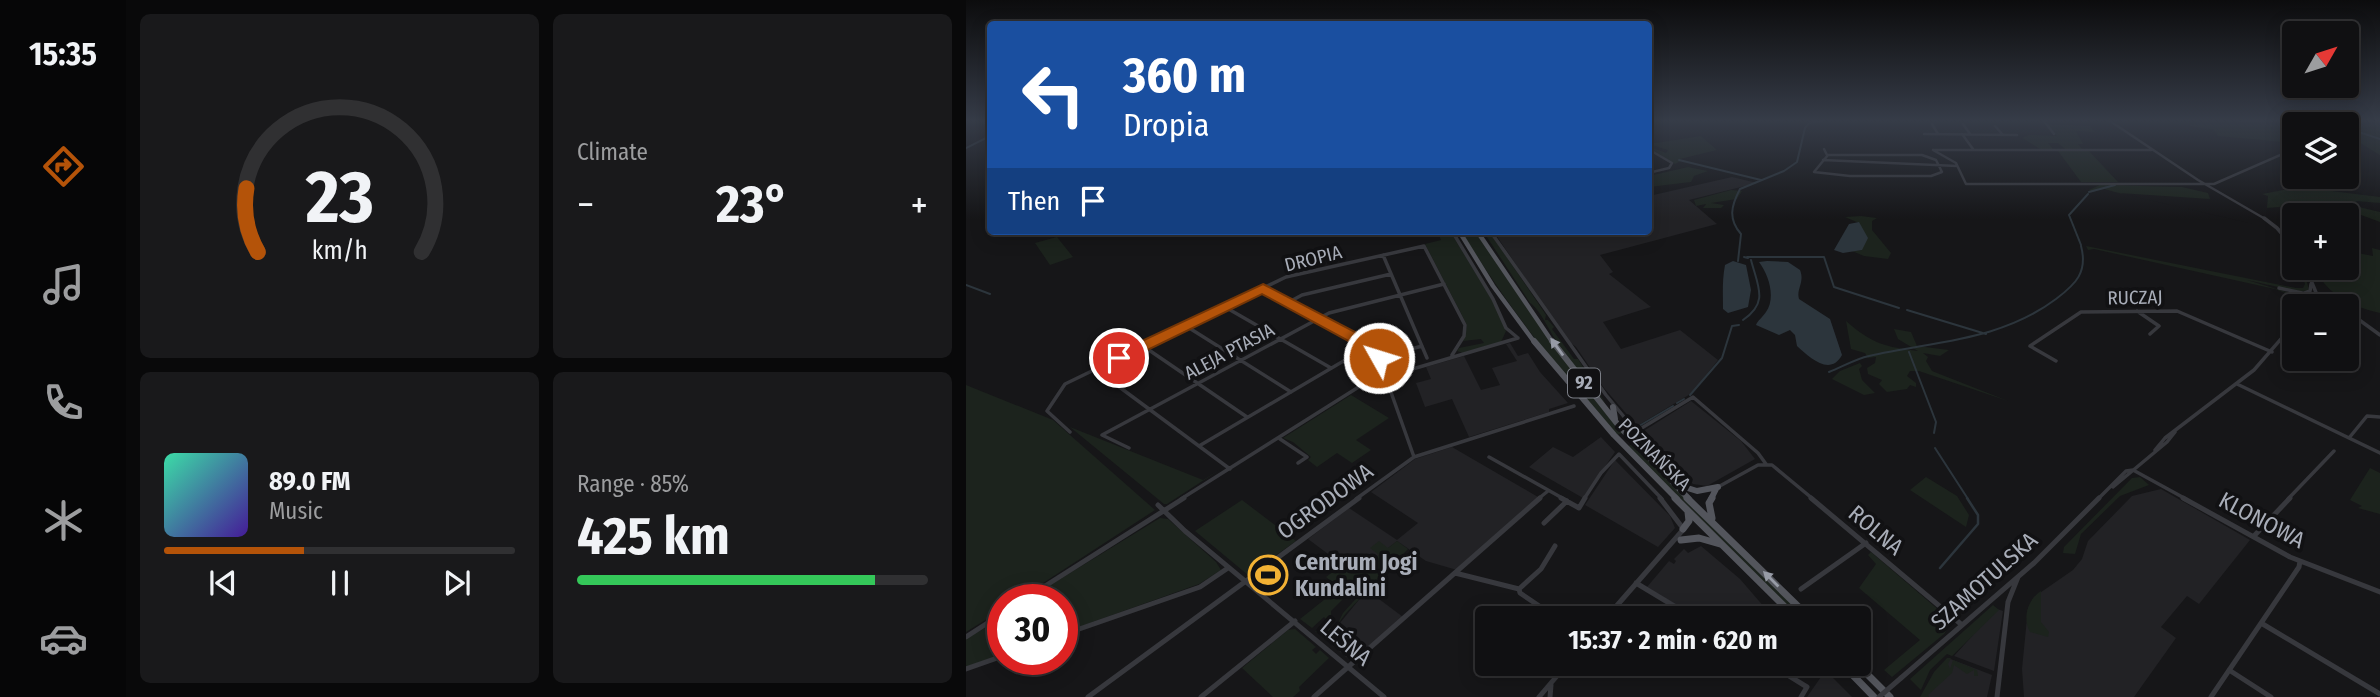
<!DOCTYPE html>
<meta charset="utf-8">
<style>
body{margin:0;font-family:"Fira Sans Condensed",sans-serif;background:#19191b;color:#f1f3f6;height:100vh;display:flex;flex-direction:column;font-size:26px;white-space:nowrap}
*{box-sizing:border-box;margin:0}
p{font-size:23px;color:#9c9d9f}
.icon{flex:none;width:38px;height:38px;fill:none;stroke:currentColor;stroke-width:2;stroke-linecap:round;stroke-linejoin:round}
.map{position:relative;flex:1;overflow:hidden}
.drawer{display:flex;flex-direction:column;gap:14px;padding:14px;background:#09090a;width:840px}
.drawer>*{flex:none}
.guide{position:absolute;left:21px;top:21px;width:665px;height:214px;border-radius:7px;box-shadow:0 4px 18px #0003,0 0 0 2px #303032;background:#1a4fa0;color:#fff;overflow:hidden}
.needle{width:46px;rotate:51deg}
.controls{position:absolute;left:1316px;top:21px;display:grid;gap:14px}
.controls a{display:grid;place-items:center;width:77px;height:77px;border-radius:7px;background:#101012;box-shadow:0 4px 18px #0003,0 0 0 2px #303032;font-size:35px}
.speed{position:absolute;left:21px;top:584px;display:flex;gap:14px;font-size:35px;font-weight:700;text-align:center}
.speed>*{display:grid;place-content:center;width:91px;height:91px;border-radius:50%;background:#101012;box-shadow:0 4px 18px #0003,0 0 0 2px #303032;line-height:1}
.speed .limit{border:10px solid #d22;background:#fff;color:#111}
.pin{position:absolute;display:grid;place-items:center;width:60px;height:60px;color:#fff;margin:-30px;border:4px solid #fff;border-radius:50%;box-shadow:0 2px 7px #0007}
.me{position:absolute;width:77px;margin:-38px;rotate:309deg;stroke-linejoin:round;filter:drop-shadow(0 0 5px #0008)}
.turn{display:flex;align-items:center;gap:24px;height:147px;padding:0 21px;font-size:32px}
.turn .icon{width:91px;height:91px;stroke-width:2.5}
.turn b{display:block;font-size:49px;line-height:60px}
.then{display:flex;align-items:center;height:66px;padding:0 21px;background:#0003;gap:14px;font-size:26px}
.big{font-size:52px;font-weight:700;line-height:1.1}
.drawer .card{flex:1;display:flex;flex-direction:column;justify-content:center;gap:10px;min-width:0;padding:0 24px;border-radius:10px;background:#19191b}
.drawer .dial{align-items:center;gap:0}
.dial svg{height:182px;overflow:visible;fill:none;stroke:#303032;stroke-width:7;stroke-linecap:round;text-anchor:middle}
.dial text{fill:#f1f3f6;stroke:none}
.song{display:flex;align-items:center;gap:21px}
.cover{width:84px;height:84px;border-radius:10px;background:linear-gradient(135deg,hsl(160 70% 55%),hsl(260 70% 35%))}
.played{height:7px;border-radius:4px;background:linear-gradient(90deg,#b45309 40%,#303032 40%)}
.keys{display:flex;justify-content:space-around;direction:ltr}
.heat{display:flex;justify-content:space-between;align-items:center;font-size:38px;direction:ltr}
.charge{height:10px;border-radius:5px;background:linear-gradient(90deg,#34c759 85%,#303032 0)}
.drawer .tiles{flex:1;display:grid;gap:14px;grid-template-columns:repeat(2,1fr)}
.trip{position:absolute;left:509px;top:606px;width:396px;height:70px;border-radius:7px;background:#101012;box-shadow:0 4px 18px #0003,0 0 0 2px #303032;font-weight:700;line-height:70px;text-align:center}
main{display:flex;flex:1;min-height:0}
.menu{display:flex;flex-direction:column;width:126px;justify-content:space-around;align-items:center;background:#060607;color:#9c9d9f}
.menu .icon{width:49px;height:49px}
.menu .selected{color:#b45309}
.menu b{font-size:32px;color:#f1f3f6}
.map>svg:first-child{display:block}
.built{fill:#222225}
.green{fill:#1c231d}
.water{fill:#2c353c}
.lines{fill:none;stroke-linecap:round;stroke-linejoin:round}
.stream-far1{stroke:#2c353c;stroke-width:2}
.stream{stroke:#2c353c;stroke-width:2.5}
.minor-far2{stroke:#37383d;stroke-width:2.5}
.minor-far1{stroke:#37383d;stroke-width:3.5}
.minor{stroke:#37383d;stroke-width:5}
.major-far2{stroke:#53555c;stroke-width:4.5}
.major-far1{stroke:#53555c;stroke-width:6}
.major{stroke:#53555c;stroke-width:7}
.minor-bridge{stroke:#37383d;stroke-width:5}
.oneway{fill:#979ba6}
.route{fill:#b45309;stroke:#753606;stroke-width:2}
.labels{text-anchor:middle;stroke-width:7;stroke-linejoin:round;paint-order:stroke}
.shield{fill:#111113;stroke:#7b7e86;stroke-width:2}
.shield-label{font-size:18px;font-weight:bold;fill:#a8adb8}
.street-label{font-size:19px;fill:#a8adb8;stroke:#111113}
.near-street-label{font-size:23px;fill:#a8adb8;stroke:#111113}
.near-poi-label{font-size:23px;font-weight:bold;fill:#a8adb8;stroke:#111113;text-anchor:start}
</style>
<main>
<nav class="menu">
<b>15:35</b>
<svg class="icon selected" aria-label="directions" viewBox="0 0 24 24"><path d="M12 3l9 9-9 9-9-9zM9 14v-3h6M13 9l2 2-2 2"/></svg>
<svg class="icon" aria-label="music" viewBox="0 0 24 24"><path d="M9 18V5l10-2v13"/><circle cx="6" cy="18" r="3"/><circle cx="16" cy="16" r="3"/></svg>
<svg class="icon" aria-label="phone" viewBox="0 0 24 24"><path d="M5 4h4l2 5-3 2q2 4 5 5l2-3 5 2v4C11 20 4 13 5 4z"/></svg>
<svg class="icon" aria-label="climate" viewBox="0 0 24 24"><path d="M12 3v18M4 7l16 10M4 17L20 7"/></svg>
<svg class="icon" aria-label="car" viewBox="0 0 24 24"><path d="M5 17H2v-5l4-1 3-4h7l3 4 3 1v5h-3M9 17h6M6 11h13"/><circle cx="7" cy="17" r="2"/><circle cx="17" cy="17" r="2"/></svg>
</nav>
<section class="drawer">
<div class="tiles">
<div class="card dial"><svg viewBox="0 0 100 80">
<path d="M14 69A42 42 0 1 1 86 69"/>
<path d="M14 69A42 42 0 0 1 9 41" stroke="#b45309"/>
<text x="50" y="56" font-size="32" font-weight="700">23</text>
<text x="50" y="72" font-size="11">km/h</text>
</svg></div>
<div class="card"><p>Climate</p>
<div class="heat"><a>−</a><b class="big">23°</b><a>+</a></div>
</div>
<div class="card">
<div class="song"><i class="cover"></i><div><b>89.0 FM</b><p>Music</p></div></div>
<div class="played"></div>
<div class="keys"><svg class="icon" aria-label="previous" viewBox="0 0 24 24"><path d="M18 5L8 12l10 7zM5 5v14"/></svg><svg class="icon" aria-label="pause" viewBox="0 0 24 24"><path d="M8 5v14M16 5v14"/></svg><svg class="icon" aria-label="next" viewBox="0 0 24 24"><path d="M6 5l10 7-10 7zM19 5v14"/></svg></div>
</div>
<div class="card"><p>Range · 85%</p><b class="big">425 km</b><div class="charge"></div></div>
</div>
</section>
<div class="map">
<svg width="1414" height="697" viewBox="0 0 1414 697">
<rect width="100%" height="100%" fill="#161618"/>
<path class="built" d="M 766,177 L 791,183 L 723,200 L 751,224 L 634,255 L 647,272 L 643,274 L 685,307 L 637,322 L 655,349 L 714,330 L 752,360 L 726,393 L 671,426 L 638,388 L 610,347 L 600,339 L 530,235 L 535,231 L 682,231 L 683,196 Z
M 544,343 L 552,356 L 562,353 L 574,372 L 602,403 L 583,409 L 583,412 L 503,437 L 486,399 L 459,407 L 450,383 L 465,379 L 460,367 L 498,356 L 515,390 L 534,385 L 526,368 L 551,361 L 540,344 Z
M 725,401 L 775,441 L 789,459 L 741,486 L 727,484 L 676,432 Z
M 635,437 L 649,452 L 617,498 L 563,467 L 587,447 L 607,457 Z
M 486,447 L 572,497 L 491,570 L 460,561 L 431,541 L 389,574 L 342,539 L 383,508 L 431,540 L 452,523 L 405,492 L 449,459 Z
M 649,460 L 704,516 L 709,528 L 692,547 L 619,505 Z
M 1195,489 L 1284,540 L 1233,604 L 1221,596 L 1195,627 L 1210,638 L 1168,697 L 1058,697 L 1056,669 L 1062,608 L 1068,597 L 1107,570 L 1116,559 L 1122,541 L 1166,496 Z
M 735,546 L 774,579 L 799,608 L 792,618 L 732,618 L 681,587 L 703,561 L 708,564 L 710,561 L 708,559 L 718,549 L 722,553 Z
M 401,590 L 437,617 L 386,662 L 360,640 Z
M 1031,609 L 1037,611 L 1028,671 L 988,656 L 1007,635 L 1005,633 Z
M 982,658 L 1026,675 L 1021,697 L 956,697 Z
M 857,674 L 863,674 L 886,697 L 841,697 Z"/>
<path class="green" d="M 1227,121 L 1315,121 L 1314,127 L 1318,129 L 1320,134 L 1313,136 L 1319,139 L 1317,142 L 1252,136 L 1248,130 L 1220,125 L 1229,124 Z
M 1366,121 L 1414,121 L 1414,155 L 1381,135 L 1381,124 Z
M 1081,124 L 1124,126 L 1129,132 L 1110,131 L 1117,144 L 1112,144 L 1116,149 L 1099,149 L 1092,143 L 1082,143 L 1087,149 L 1074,149 L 1056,138 L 1063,135 L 1091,136 Z
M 735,136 L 751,150 L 714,159 L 715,161 L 709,164 L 683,148 L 682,146 L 700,153 L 702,150 L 683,144 Z
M 1092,151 L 1123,151 L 1152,182 L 1115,182 Z
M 722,167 L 742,171 L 728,176 L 725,182 L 683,187 L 686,180 L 683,176 Z
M 1134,185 L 1216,187 L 1242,193 L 1244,199 L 1153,193 L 1287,224 L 1149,192 L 1135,188 L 1127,192 L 1123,190 Z
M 1333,187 L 1414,197 L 1414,203 L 1390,201 L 1393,207 L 1414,212 L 1414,222 L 1387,212 L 1388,218 L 1395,221 L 1381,219 L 1381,215 L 1367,215 L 1358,211 L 1363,215 L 1341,215 L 1324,206 L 1301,208 L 1302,196 L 1296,194 Z
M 765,190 L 776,191 L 771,199 L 745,203 L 758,205 L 755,208 L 737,208 L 740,204 L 730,206 L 728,200 Z
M 895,216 L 911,218 L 906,221 L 906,230 L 925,253 L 922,259 L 898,256 L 886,251 L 896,250 L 893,223 L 879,217 Z
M 471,231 L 484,231 L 529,305 L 540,331 L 535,342 L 497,353 L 491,351 L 493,348 L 518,343 L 515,339 L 497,341 L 501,325 L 459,244 L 475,240 Z
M 495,231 L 510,231 C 556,302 601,369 657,433 L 651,435 C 592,372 541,305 495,231 Z
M 517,231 L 528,231 L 525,234 L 580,315 L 579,320 L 582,320 L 588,327 L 586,329 L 608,359 L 612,359 L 640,404 C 624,385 608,366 594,347 C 584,333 574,309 564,303 Z
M 91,237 L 107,257 L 84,265 L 69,243 Z
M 1120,246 L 1330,288 L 1337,288 L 1339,284 L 1334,268 L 1337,268 L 1343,290 L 1334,292 L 1281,280 L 1334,296 L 1339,301 L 1337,306 L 1333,306 L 1335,301 L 1333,298 L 1309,289 L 1128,249 L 1122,250 Z
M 1406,248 L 1414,250 L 1414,313 C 1381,305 1366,297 1347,268 L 1381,268 L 1381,251 L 1407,256 Z
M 880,321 C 906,344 920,347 952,351 L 932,339 L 928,329 L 945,332 L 951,346 L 983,350 L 974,356 L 957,353 L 962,357 L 960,361 L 966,371 L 1042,401 L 953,371 L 944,371 L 941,376 L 950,383 L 950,387 L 944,385 L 941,389 L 921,392 L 913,384 L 916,380 L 902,374 L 901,368 L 909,363 L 910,357 L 902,358 L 899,353 L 885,349 Z
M 894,363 L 896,366 L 893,369 L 896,380 L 909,393 L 898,395 L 866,379 L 874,371 Z
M 0,385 L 87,420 L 189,510 L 51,600 L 37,600 L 37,609 L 0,632 Z
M 385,395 L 423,418 L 390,440 L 405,450 L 386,463 L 371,453 L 351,467 L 342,460 L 345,457 L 327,442 L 317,438 Z
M 104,427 L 237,480 L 255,469 L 201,504 L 198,504 Z
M 667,444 L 840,618 L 834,618 L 662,446 Z
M 1404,468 L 1414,473 L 1414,514 L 1392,508 L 1396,506 L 1384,500 Z
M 960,477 L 991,496 L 1003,515 L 1000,527 L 944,490 Z
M 1174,477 L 1183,485 L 1154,496 L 1115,534 L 1109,554 L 1097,553 L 1098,547 L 1166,478 Z
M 276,500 L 330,541 L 282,575 L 229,531 Z
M 194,518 L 202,519 L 250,562 L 255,570 L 233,584 L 96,633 L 96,600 L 60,600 Z
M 413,541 L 422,548 L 431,541 L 442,549 L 380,613 L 360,640 L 349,631 L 370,627 L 377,613 L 396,592 L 392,589 L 386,594 L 383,593 L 365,611 L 365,625 L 360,626 L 363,622 L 358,617 L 346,628 L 334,619 L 373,588 L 360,577 L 376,565 L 389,574 L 413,555 L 404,548 Z
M 905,552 L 982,618 L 985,624 L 978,634 L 926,677 L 918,670 L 954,640 L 893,588 L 910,564 L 902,555 Z
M 1075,591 L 1075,622 L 1083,632 L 1082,637 L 1064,632 C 1056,618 1062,599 1075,591 Z
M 1027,605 L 1033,610 L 986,656 L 981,654 L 964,670 L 955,690 L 944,679 Z
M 37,617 L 37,654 L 0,667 L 0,639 Z
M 329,629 L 350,647 L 346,650 L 350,654 L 354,650 L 363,658 L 333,687 L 334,691 L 327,697 L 307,697 L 276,668 L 322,630 Z
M 981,658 L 985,658 L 982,664 L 984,669 L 987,660 L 1011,670 L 1012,676 L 1008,676 L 1008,670 L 1001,674 L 988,665 L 986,673 L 962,695 L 963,697 L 954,697 L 968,672 Z"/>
<path class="water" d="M 893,222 L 902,238 L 896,250 L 877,253 L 868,250 L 883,224 Z
M 767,261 L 780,265 L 785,290 L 782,307 L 762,313 L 757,309 C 757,294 756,281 759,265 Z
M 801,261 L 822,262 L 834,270 C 839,282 830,289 833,299 L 864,319 L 876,355 C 864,377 843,357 831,346 L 829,335 L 824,330 L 813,335 L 790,325 C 792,320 796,318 800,312 C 810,298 803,275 793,262 Z"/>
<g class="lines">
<path class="stream-far1" d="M 15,121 L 24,126
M 1276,121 L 1298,121
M 1365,121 L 1370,124
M 1381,128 L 1414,139
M 0,148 L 24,136
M 713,160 L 795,180
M 1123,192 L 1149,185
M 1317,206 L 1345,205 L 1382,210
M 1115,245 L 1103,215 L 1122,194
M 778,257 L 782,258
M 781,257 L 858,257 L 868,287 L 933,308
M 772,261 L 775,234 C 762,219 765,206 774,189 L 818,171 L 831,162 L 839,128 L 843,123 L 855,121
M 0,285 L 24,294
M 941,310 L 1020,334
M 777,320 C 803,302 792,287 785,260
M 943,352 L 970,422 L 968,433
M 863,372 C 876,367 889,359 903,356 C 969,341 1034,341 1090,299 C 1110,284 1122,272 1115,246
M 724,395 L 756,358 L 766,326 L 773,325
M 711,403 L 718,399
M 673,426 L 707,406
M 969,448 L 1002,499"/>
<path class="stream" d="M 974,568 L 1012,524 L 1012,515 L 1001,498"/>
<path class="minor-far2" d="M 1078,121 L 1088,134
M 1144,121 L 1232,180 L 1301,220
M 1324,121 L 1321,126 L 1328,139
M 966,124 L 972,134
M 997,124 L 1004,134
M 1029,126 L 1037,135
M 958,134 L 1051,135
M 996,134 L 1007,149
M 682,149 L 706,163 L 703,168 L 682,173
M 858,149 L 861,155
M 967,150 L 990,163 L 1000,184 L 1248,184 L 1328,149
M 967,150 L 1185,150
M 862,155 L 956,155 L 970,160 L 976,172 L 965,176 L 884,176 L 848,172 Z
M 857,160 L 991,166"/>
<path class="minor-far1" d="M 1298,218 L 1311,228 L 1328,248
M 486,231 L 527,299 L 540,328 L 552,338
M 531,231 L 527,235 L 640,395 L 668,429 L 674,429 L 727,397 L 792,453 L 800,464
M 417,255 L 461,358
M 1340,268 L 1351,295
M 1313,288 L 1336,293
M 297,289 L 410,350 L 448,457
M 1342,293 L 1354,297 L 1358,302 L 1348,303 L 1336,297 L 1336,294 L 1344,291 L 1345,284
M 1358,300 L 1371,306
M 323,302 L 336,295 L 425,274
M 259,307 L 365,368
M 1171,311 L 1193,326 L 1184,334
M 1381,311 L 1414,335
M 220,326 L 325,392
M 177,346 L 281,417
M 413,358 L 456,346
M 1090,361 L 1064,346 L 1115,312 L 1211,311 L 1306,352
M 129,369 L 264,469
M 1271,384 L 1414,453
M 104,432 L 81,411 L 99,384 L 320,277 L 458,246 L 499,325 L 498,336 L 486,355
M 1383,438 L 1401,416 L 1414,417
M 314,439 L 341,457 L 332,463
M 233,446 L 403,346
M 163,448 L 136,435 L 363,313 L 478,284
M 1189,450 L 1199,438 L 1288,370 L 1328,324
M 523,457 L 598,499
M 1167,470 L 1220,499
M 752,487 L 792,465 L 806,465 L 847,499
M 1147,487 L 1201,442 L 1209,432
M 215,499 L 399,383 L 552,338
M 390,499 L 448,457 L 608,406
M 572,499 L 582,491
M 618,499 L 635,473 L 653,454 L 696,499
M 1132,499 L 1160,471 L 1167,470
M 1322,499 L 1368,451"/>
<path class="minor" d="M 595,498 L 613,508 L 619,498
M 694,498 L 716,527
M 845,498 L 996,625
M 1217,498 L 1324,557 L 1414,592
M 192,505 L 219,531 L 418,697
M 578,523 L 601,501
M 1288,536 L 1324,498
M 489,573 L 553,589
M 670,583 L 728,618
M 553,589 L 575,569 L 589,546
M 553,589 L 554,593 L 591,618
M 835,589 L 900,543
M 57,600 L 218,498
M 640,618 L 716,531
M 1295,623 L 1414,694
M 96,635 L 234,587 L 262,568
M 0,637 L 37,613
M 802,663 L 841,687 L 835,697
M 0,669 L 37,656
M 1263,670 L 1305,697
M 935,678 L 1068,563 L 1133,498
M 122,697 L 393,498
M 235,697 L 329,621
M 348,697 L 574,498
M 573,697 L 602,663
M 584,697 L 585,685
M 1031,697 L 1042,602 L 1052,577
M 1245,697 L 1333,567 L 1334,561"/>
<path class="major-far2" d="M 493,231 L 527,286 L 569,343
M 511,231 L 587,343"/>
<path class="major-far1" d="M 568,341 L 648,435 L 711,499
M 586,341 L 653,426 L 723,499
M 647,407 L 649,419
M 712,485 L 731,491 L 752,487
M 745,499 L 750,489"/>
<path class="major" d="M 709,498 L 830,618
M 721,498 L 844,618
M 746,498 L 743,503 L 746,518
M 717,529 L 723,521 L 722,512
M 715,540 L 733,538 L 754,544
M 875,663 L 908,697
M 890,663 L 924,697"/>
<path class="minor-bridge" d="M 913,697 L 935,678"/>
</g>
<defs><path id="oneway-solid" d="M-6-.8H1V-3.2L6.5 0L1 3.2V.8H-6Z" transform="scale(1.75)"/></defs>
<g class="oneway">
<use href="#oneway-solid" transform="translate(591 347) rotate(-126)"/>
<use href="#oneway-solid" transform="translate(805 579) rotate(-135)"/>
</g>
<linearGradient id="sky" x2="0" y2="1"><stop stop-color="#0c0c0d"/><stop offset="0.55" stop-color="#363c48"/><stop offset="1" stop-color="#363c48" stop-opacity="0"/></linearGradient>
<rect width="1414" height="219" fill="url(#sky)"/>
<path class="route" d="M 297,284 L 414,345 L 421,358 L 413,363 L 407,361 L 401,351 L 296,294 L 159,361 L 148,361 L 145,358 L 148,354 Z"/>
<defs>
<symbol id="stadium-ring" viewBox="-11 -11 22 22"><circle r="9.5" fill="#111113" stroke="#f2b134" stroke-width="1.5"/><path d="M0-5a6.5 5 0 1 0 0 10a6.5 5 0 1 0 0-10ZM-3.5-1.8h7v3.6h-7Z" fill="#f2b134"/></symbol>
</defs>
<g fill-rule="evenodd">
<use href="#stadium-ring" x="280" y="553" width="44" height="44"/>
</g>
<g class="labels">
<rect class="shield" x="602" y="368.5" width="32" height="29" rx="5"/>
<g class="shield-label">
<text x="618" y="389">92</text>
</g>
<g class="street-label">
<text transform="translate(347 258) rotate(-14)" y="7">DROPIA</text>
<text transform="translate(1169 297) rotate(-1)" y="7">RUCZAJ</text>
<text transform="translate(263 351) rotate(-28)" y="7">ALEJA PTASIA</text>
<text transform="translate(689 454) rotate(45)" y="7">POZNAŃSKA</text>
</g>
<g class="near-street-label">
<text transform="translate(359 501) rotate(-36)" y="8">OGRODOWA</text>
<text transform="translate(1296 520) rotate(28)" y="8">KLONOWA</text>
<text transform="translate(910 530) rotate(40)" y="8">ROLNA</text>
<text transform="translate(1018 581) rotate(-42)" y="8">SZAMOTULSKA</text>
<text transform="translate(380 642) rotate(40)" y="8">LEŚNA</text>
</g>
<g class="near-poi-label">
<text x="329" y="570">Centrum Jogi<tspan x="329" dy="26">Kundalini</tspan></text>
</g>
</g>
</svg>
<div class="controls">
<a><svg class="needle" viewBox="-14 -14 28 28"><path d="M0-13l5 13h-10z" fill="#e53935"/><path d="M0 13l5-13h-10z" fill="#9c9d9f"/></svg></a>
<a><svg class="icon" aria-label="layers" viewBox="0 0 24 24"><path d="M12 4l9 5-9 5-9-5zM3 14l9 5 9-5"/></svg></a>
<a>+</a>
<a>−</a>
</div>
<div class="speed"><div class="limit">30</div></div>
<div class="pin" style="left:153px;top:358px;background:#d93025"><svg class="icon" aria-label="arrive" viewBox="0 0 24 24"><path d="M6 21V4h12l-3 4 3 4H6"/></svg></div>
<svg class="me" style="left:413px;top:358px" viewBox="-20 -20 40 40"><circle r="17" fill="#b45309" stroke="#fff" stroke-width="3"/><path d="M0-11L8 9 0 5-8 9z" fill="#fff"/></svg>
<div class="trip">15:37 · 2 min · 620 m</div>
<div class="guide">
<div class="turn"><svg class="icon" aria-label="left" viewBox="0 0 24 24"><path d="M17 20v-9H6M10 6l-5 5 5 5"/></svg><div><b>360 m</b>Dropia</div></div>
<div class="then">Then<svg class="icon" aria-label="arrive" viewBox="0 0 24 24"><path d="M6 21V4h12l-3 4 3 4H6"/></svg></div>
</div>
</div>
</main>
